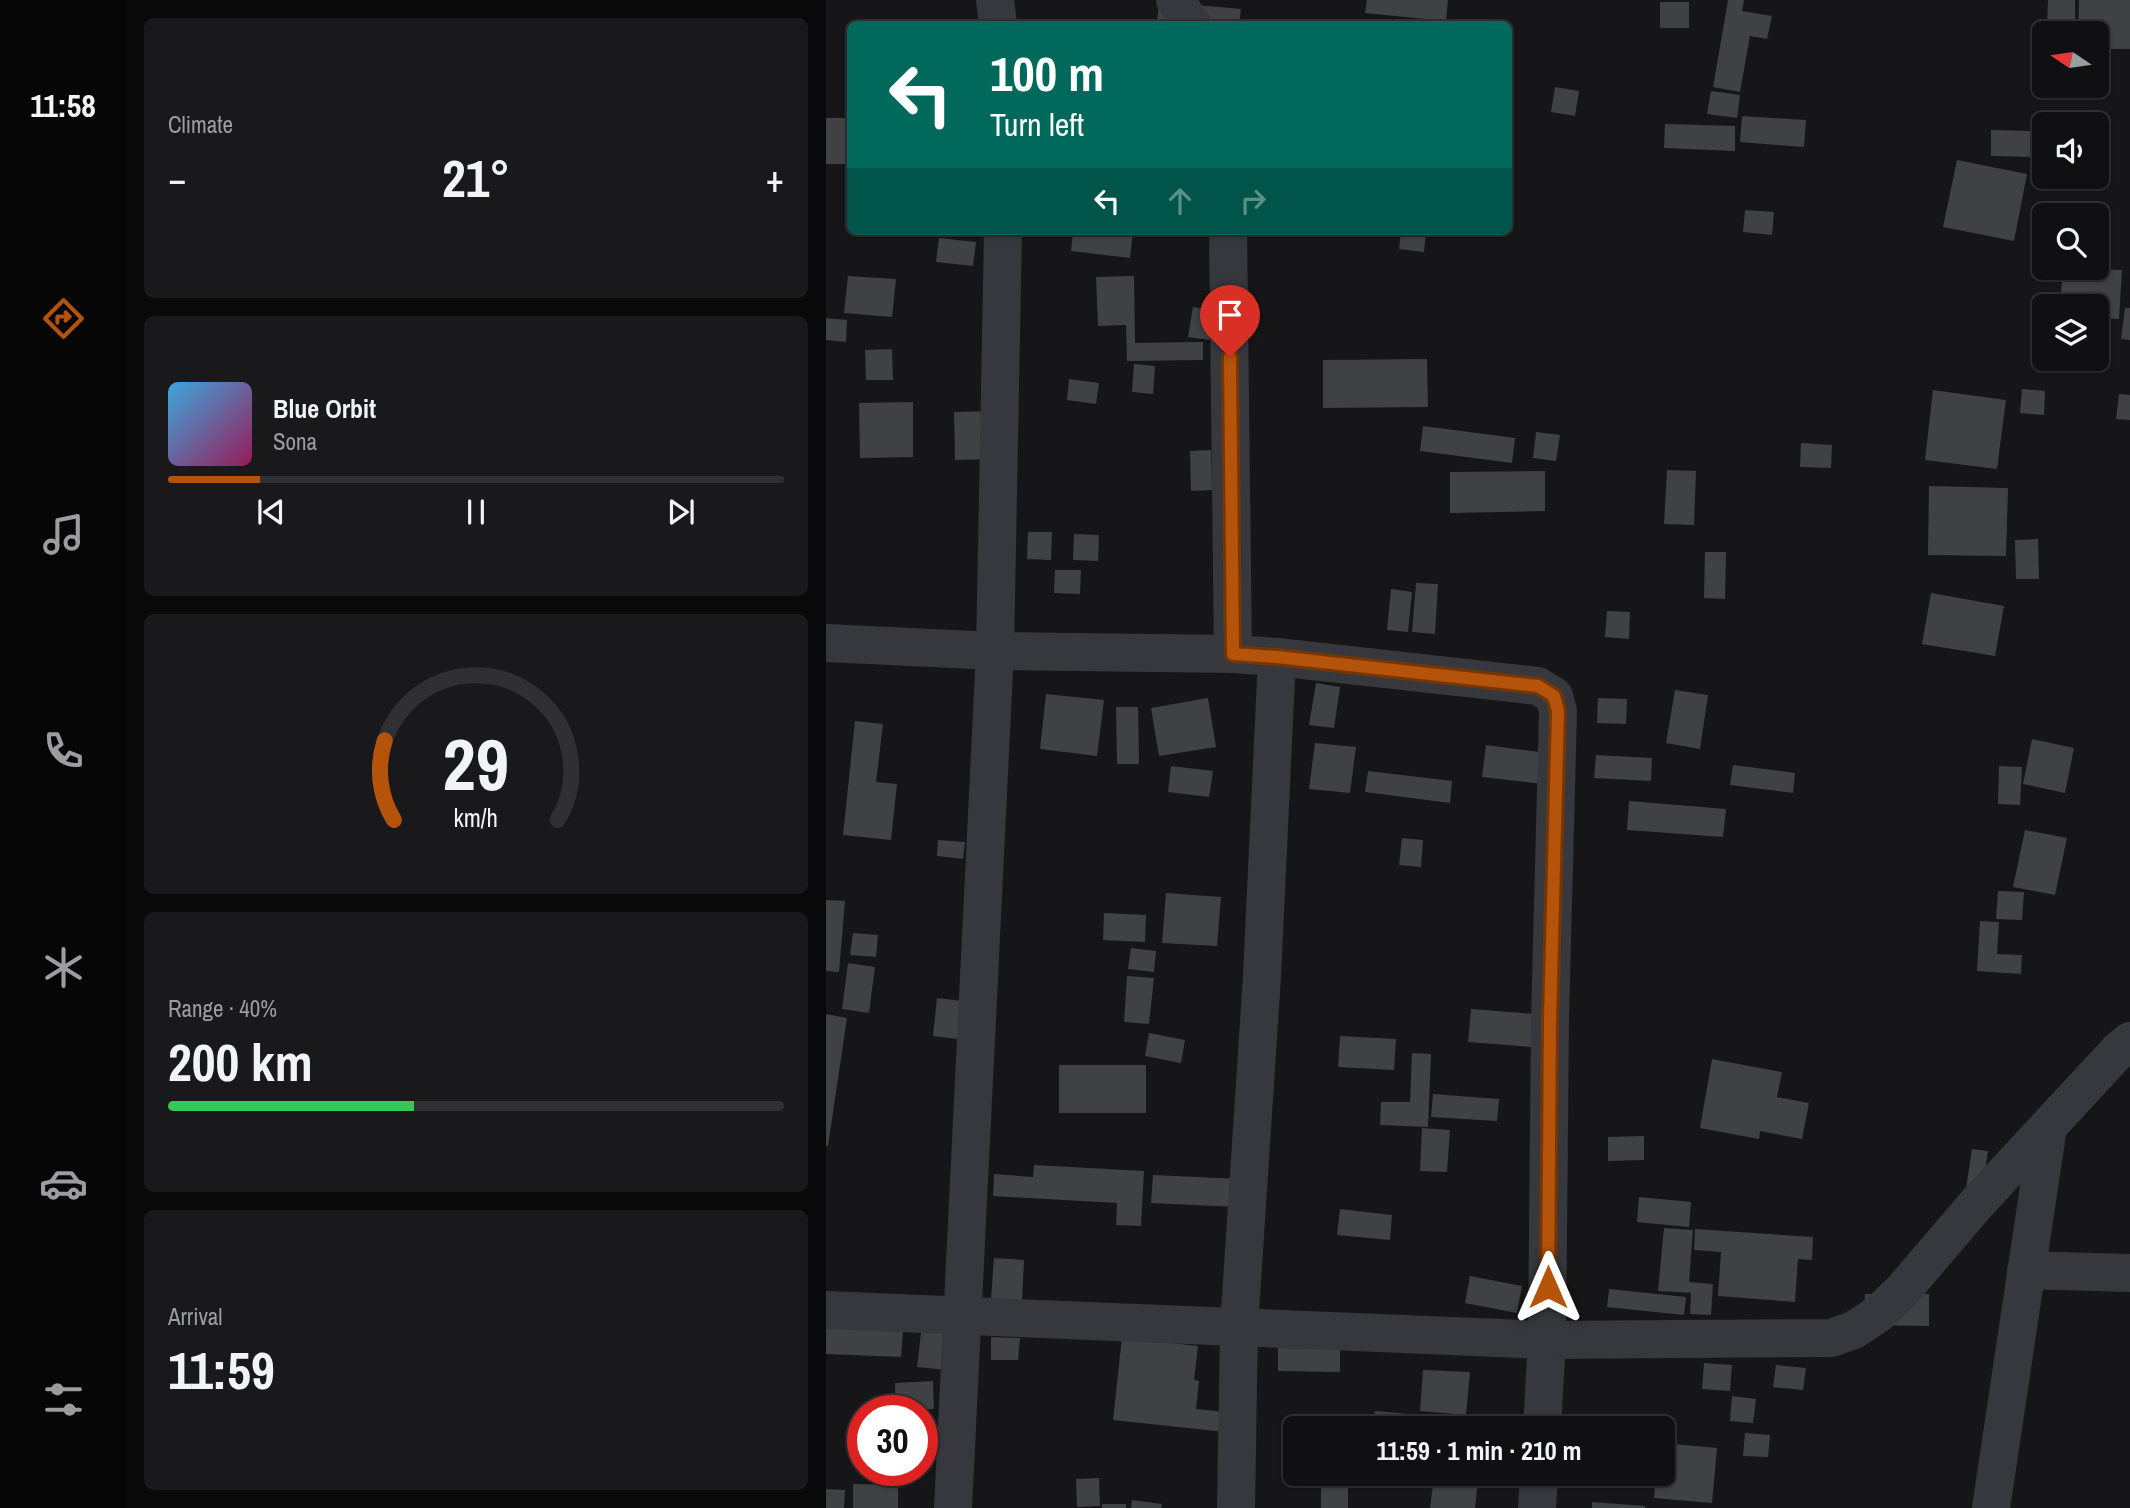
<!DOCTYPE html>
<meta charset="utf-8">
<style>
body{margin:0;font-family:"Archivo Narrow",sans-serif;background:#19191b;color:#f1f3f6;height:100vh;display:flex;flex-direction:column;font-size:26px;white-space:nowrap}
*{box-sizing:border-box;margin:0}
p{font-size:23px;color:#9c9d9f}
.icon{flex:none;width:38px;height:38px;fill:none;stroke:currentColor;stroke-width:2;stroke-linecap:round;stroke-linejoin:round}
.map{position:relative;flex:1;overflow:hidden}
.drawer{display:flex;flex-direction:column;gap:18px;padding:18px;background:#09090a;width:700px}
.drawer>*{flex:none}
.hud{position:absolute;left:21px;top:21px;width:665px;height:214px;border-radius:10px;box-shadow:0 2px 5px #0004,0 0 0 2px #303032;background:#00695c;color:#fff;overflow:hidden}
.needle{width:46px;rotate:283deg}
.tools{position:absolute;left:1206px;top:21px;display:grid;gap:14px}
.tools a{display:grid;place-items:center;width:77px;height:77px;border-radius:10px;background:#101012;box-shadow:0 2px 5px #0004,0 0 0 2px #303032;font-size:35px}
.speed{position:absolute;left:21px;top:1395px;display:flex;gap:14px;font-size:35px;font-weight:700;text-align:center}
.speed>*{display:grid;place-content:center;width:91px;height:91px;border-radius:50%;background:#101012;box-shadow:0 2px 5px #0004,0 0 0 2px #303032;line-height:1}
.speed .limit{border:10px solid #d22;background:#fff;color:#111}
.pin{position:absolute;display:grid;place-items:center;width:60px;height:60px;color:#fff;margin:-72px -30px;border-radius:50% 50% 50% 0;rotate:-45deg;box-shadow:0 0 7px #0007}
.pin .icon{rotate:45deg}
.me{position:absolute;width:77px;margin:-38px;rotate:0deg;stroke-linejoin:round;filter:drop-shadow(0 0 5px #0008)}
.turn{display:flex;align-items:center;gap:24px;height:147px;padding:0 28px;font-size:32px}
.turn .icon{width:91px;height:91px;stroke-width:2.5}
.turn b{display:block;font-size:49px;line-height:60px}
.lanes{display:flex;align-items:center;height:66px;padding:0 28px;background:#0003;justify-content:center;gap:35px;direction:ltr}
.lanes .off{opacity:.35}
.big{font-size:52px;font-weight:800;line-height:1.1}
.drawer .card{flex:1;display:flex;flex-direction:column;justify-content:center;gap:10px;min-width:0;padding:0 24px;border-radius:10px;background:#19191b}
.drawer .dial{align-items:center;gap:0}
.dial svg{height:182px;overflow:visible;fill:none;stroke:#303032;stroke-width:7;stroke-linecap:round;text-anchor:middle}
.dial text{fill:#f1f3f6;stroke:none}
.song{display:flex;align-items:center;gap:21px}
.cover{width:84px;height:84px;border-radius:10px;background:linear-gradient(135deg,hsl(200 70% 55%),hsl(330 70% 35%))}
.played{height:7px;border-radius:4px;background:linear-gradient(90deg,#b45309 15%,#303032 15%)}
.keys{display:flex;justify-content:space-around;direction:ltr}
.heat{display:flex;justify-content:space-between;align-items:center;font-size:38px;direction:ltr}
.charge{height:10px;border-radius:5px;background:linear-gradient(90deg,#34c759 40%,#303032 0)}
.trip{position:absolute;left:457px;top:1416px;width:392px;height:70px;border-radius:10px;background:#101012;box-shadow:0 2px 5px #0004,0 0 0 2px #303032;font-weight:800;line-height:70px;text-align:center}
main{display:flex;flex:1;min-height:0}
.tabs{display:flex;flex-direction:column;width:126px;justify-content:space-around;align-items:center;background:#060607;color:#9c9d9f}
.tabs .icon{width:49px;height:49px}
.tabs .current{color:#b45309}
.tabs b{font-size:32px;color:#f1f3f6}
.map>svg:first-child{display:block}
.building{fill:#404145}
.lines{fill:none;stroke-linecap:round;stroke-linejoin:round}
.street{stroke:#37383d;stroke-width:38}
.route-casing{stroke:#753606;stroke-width:18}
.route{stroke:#b45309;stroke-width:12}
</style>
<main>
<nav class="tabs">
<b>11:58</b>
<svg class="icon current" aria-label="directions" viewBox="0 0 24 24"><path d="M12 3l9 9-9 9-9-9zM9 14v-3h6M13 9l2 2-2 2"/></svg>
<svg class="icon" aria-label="music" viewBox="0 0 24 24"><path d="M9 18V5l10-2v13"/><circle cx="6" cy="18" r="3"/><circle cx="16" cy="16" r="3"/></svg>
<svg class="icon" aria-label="phone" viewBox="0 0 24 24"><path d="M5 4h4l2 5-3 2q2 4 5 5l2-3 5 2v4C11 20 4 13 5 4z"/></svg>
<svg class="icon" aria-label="climate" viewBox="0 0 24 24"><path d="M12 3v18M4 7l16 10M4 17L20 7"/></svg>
<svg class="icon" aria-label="car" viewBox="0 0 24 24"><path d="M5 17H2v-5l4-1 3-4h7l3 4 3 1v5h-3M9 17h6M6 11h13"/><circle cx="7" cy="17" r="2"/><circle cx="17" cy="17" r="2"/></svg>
<svg class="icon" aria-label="filters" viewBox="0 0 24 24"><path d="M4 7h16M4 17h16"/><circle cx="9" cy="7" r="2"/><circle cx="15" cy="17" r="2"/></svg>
</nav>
<section class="drawer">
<div class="card"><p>Climate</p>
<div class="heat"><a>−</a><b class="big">21°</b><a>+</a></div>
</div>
<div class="card">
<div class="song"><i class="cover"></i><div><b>Blue Orbit</b><p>Sona</p></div></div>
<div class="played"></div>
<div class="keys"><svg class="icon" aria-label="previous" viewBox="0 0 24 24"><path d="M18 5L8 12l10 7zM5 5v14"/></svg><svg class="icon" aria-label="pause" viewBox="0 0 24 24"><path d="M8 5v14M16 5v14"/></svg><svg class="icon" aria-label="next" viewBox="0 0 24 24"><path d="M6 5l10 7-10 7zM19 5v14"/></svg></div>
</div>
<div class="card dial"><svg viewBox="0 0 100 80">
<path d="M14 69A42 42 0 1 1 86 69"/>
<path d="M14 69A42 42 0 0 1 10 34" stroke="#b45309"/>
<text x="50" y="56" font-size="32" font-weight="700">29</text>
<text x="50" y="72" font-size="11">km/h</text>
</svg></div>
<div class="card"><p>Range · 40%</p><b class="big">200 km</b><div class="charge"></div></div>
<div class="card"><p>Arrival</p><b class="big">11:59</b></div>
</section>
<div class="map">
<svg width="1304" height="1508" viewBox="0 0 1304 1508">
<rect width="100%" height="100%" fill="#161618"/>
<path class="building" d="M 541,0 L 622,0 L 620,21 L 539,13 Z
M 902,0 L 918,0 L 916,11 L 946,16 L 941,39 L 924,36 L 914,92 L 887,87 Z
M 1222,0 L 1249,0 L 1249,27 L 1221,26 Z
M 1253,0 L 1304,0 L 1304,49 L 1270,49 L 1270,33 L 1252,33 Z
M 333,2 L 415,9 L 413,24 L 331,24 Z
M 834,2 L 863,2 L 863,28 L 834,28 Z
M 729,87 L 753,91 L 749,116 L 725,112 Z
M 885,91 L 914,95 L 911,118 L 881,114 Z
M 1219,113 L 1263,118 L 1262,124 L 1218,124 Z
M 916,116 L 980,120 L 978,147 L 914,142 Z
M 0,118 L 24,118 L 24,164 L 0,164 Z
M 839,124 L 909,126 L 909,151 L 838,148 Z
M 1165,130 L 1213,131 L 1212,157 L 1165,156 Z
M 1216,133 L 1218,133 L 1218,155 L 1213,155 Z
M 1131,160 L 1201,174 L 1188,241 L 1117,227 Z
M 23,209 L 24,209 L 24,229 L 19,228 Z
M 919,210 L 948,212 L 946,235 L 917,232 Z
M 1210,222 L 1218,223 L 1218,262 L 1206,261 Z
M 41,231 L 64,231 L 62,237 Z
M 247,231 L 307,231 L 304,258 L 245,251 Z
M 575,231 L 600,231 L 598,252 L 573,249 Z
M 113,238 L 150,242 L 147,266 L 110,262 Z
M 1237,268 L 1296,270 L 1293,319 L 1270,318 L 1270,306 L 1234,306 Z
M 22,276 L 70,279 L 66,317 L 18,313 Z
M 308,276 L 309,343 L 377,342 L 377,360 L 301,361 L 300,325 L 272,326 L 270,277 Z
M 367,307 L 389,310 L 384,340 L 362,337 Z
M 1299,308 L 1304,308 L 1304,340 L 1295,339 Z
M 0,318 L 21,320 L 20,342 L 0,340 Z
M 66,349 L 67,380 L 40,380 L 39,350 Z
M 601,359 L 602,407 L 497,408 L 497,360 Z
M 308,364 L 329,366 L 327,394 L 306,392 Z
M 243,379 L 273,383 L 270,404 L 241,400 Z
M 1196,389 L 1219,391 L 1218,415 L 1194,413 Z
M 1107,390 L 1180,400 L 1171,469 L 1099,460 Z
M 1293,394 L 1304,395 L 1304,420 L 1290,419 Z
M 87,402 L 87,457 L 34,458 L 33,403 Z
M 167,411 L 168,459 L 129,460 L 128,412 Z
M 597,426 L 689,438 L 686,463 L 594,451 Z
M 710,432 L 734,435 L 730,461 L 707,458 Z
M 975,443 L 1006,445 L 1005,468 L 974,467 Z
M 385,450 L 386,490 L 365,491 L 364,451 Z
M 841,470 L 870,471 L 868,525 L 838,524 Z
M 719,471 L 719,511 L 624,513 L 624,472 Z
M 1103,486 L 1182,488 L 1180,556 L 1102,555 Z
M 202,532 L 226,532 L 225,560 L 201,559 Z
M 248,534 L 273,535 L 272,561 L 247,560 Z
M 1212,539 L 1213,579 L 1190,579 L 1189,540 Z
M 879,552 L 900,552 L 899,599 L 878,598 Z
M 229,570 L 255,570 L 254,594 L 228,593 Z
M 590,583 L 612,584 L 609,634 L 586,632 Z
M 565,589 L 586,592 L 582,632 L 561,630 Z
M 1105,593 L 1178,606 L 1169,656 L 1096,644 Z
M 781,611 L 804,612 L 803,639 L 779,637 Z
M 490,683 L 514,687 L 508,728 L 483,725 Z
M 849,690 L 882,695 L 874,749 L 840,743 Z
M 220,694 L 278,700 L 271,756 L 214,749 Z
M 382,698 L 390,747 L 333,756 L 325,708 Z
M 772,698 L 801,699 L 800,724 L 771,723 Z
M 290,707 L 312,707 L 313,764 L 291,764 Z
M 29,721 L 57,724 L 50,782 L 71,784 L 65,840 L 17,835 Z
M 1206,739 L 1248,748 L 1239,793 L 1197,784 Z
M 489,743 L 530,747 L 524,793 L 483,789 Z
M 660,745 L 721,753 L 717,784 L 656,777 Z
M 770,755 L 826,758 L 825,781 L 768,778 Z
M 907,765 L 969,773 L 967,793 L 904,785 Z
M 345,766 L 387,771 L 383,797 L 342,792 Z
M 1173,766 L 1196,767 L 1194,805 L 1172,804 Z
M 542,771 L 626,781 L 624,803 L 539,792 Z
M 803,801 L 900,809 L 897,837 L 801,830 Z
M 1199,830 L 1241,838 L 1229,895 L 1187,887 Z
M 576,838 L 597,840 L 595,867 L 573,865 Z
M 112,840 L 139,842 L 137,859 L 111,856 Z
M 1172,891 L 1198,892 L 1196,920 L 1170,919 Z
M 340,893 L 395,897 L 391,946 L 336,943 Z
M 0,900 L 19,901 L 13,972 L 0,971 Z
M 278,913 L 320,915 L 319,942 L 277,940 Z
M 1154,921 L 1173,922 L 1171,954 L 1196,955 L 1195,974 L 1151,971 Z
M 27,933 L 52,935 L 50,957 L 24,955 Z
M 305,948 L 330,951 L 328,972 L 302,969 Z
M 22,963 L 49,967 L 43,1013 L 16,1009 Z
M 301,976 L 328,978 L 323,1024 L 298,1022 Z
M 111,998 L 136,1001 L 132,1039 L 107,1036 Z
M 645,1009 L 709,1014 L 706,1047 L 642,1042 Z
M 0,1014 L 21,1018 L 2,1146 L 0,1146 Z
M 323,1033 L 359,1040 L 355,1063 L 319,1056 Z
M 514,1036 L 570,1039 L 568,1070 L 512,1067 Z
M 586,1053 L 605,1054 L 602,1127 L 554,1125 L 555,1102 L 584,1102 Z
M 886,1059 L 956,1072 L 951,1097 L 983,1103 L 976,1139 L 934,1131 L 933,1139 L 874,1128 Z
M 233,1065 L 320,1065 L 320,1113 L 233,1113 Z
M 607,1094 L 673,1099 L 671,1121 L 605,1117 Z
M 596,1128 L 624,1130 L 621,1172 L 594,1171 Z
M 818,1136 L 818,1160 L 782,1161 L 782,1137 Z
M 1146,1149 L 1162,1151 L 1158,1178 L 1139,1195 Z
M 208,1165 L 318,1171 L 315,1226 L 290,1225 L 291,1203 L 167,1196 L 168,1174 L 207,1177 Z
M 327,1175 L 414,1179 L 412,1207 L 325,1203 Z
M 813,1197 L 865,1202 L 863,1227 L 811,1222 Z
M 514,1209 L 566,1215 L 564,1240 L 511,1235 Z
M 838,1228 L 867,1230 L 863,1282 L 887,1284 L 885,1315 L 864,1314 L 865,1293 L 832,1291 Z
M 869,1229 L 987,1237 L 986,1260 L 972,1259 L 969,1302 L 892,1296 L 895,1252 L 868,1250 Z
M 168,1258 L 198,1260 L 196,1301 L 165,1299 Z
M 644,1276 L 696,1286 L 691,1313 L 639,1303 Z
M 783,1289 L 860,1297 L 858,1315 L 781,1307 Z
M 1039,1294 L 1103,1294 L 1103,1326 L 1038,1325 Z
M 97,1316 L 126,1319 L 120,1370 L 91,1367 Z
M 0,1327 L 77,1331 L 75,1357 L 0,1354 Z
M 165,1337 L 194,1338 L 192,1360 L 165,1360 Z
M 296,1337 L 372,1346 L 368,1380 L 373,1381 L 370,1409 L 401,1412 L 399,1432 L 287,1420 Z
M 452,1348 L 514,1349 L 514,1372 L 452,1371 Z
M 878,1363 L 906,1365 L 904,1391 L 876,1389 Z
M 950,1365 L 980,1368 L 977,1390 L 947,1387 Z
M 597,1370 L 644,1372 L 640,1415 L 594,1411 Z
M 107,1381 L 108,1409 L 70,1410 L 69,1383 Z
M 906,1396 L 930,1399 L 927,1423 L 904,1421 Z
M 549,1411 L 593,1415 L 592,1428 L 547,1428 Z
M 747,1420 L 784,1427 L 784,1428 L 746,1428 Z
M 919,1433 L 944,1435 L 942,1457 L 917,1456 Z
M 836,1443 L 891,1448 L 886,1503 L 828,1498 L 830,1474 L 836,1474 Z
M 608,1477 L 652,1482 L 649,1508 L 604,1508 Z
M 273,1478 L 274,1506 L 251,1507 L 250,1479 Z
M 495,1478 L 522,1479 L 522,1508 L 495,1508 Z
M 27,1484 L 72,1485 L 72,1508 L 27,1508 Z
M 0,1489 L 19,1490 L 18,1508 L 0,1508 Z
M 306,1500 L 336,1504 L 335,1508 L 305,1508 Z
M 766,1502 L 819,1506 L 819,1508 L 766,1508 Z
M 276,1504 L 300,1504 L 300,1508 L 276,1508 Z"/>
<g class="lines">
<path class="street" d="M 169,0 L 172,24
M 349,0 L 366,24
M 402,231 L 407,654
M 0,643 L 169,651 L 407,654 L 451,657 L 712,686 L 728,696 L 732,711 L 724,1020 L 721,1340 L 716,1428
M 1200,1270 L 1304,1273
M 0,1310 L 721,1340 L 1005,1338 L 1028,1330 L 1052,1314 L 1076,1291 L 1152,1202 L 1293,1050 L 1304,1041
M 127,1508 L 169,651 L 177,231
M 410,1508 L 413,1327 L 436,976 L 451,657
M 711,1508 L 713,1474
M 1165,1508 L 1222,1127"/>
</g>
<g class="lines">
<defs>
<path id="route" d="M 404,357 L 407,654 L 451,657 L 712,686 L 728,696 L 732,711 L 724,1020 L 722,1287"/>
</defs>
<use href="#route" class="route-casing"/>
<use href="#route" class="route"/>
</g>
</svg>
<div class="tools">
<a><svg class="needle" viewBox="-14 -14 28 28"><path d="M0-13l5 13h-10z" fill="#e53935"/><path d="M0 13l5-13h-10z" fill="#9c9d9f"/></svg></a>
<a><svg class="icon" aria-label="sound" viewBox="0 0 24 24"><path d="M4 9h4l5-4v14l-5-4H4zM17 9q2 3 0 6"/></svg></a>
<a><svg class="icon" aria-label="search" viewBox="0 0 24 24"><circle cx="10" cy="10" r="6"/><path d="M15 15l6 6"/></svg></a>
<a><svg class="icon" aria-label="layers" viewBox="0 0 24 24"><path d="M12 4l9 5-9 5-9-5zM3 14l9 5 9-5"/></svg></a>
</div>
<div class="speed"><div class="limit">30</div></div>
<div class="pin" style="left:404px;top:357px;background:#d93025"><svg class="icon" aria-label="arrive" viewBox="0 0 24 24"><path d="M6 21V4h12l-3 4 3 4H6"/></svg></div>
<svg class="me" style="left:722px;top:1287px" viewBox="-20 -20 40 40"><path d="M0-17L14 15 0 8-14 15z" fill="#b45309" stroke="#fff" stroke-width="4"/></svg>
<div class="trip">11:59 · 1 min · 210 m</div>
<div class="hud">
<div class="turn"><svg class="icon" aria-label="left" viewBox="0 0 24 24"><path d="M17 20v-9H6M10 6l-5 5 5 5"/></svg><div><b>100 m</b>Turn left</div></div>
<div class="lanes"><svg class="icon" aria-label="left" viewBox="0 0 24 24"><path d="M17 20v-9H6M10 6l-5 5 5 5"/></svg><svg class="icon off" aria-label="ahead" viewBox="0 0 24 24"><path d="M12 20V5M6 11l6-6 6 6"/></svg><svg class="icon off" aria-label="right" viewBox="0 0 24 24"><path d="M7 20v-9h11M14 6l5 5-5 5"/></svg></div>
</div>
</div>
</main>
